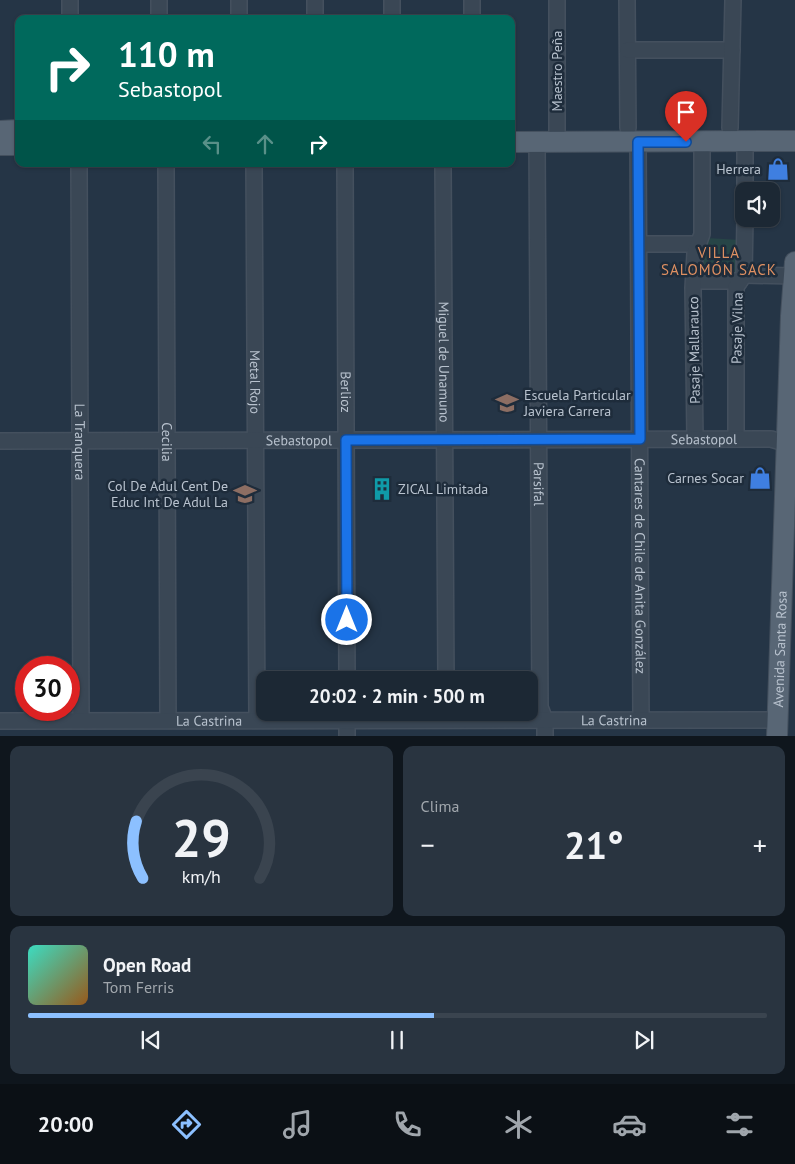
<!DOCTYPE html>
<html lang="es">
<meta charset="utf-8">
<style>
body{margin:0;font-family:"PT Sans",sans-serif;background:#293440;color:#f1f3f6;height:100vh;display:flex;flex-direction:column;font-size:19px;white-space:nowrap}
*{box-sizing:border-box;margin:0}
p{font-size:16px;color:#a0a6ac}
.icon{flex:none;width:28px;height:28px;fill:none;stroke:currentColor;stroke-width:2;stroke-linecap:round;stroke-linejoin:round}
.map{position:relative;height:736px;overflow:hidden}
.panel{display:flex;flex-direction:column;gap:10px;padding:10px;background:#0f161d;flex:1}
.panel>*{flex:none}
.top-card{position:absolute;left:15px;top:15px;width:500px;height:152px;border-radius:10px;box-shadow:0 1px 4px #0004,0 0 0 1px #3a444f;background:#00695c;color:#fff;overflow:hidden}
.controls{position:absolute;left:735px;top:182px;display:grid;gap:10px}
.controls a{display:grid;place-items:center;width:45px;height:45px;border-radius:10px;background:#1c2834;box-shadow:0 1px 4px #0004,0 0 0 1px #3a444f;font-size:25px}
.speed{position:absolute;left:15px;top:656px;display:flex;gap:10px;font-size:25px;font-weight:700;text-align:center}
.speed>*{display:grid;place-content:center;width:65px;height:65px;border-radius:50%;background:#1c2834;box-shadow:0 1px 4px #0004,0 0 0 1px #3a444f;line-height:1}
.speed .limit{border:8px solid #d22;background:#fff;color:#111}
.pin{position:absolute;display:grid;place-items:center;width:42px;height:42px;color:#fff;margin:-51px -21px;border-radius:50% 50% 50% 0;rotate:-45deg;box-shadow:0 0 5px #0007}
.pin .icon{rotate:45deg}
.me{position:absolute;width:55px;margin:-28px;rotate:0deg;stroke-linejoin:round;filter:drop-shadow(0 0 4px #0008)}
.turn{display:flex;align-items:center;gap:18px;height:105px;padding:0 20px;font-size:22px}
.turn .icon{width:65px;height:65px;stroke-width:2.5}
.turn b{display:block;font-size:35px;line-height:42px}
.lanes{display:flex;align-items:center;height:48px;padding:0 20px;background:#0003;justify-content:center;gap:25px;direction:ltr}
.lanes .off{opacity:.35}
.big{font-size:38px;font-weight:800;line-height:1.1}
.panel .widget{flex:1;display:flex;flex-direction:column;justify-content:center;gap:8px;min-width:0;padding:0 18px;border-radius:10px;background:#293440}
.panel .dial{align-items:center;gap:0}
.dial svg{height:130px;overflow:visible;fill:none;stroke:#3a444f;stroke-width:7;stroke-linecap:round;text-anchor:middle}
.dial text{fill:#f1f3f6;stroke:none}
.song{display:flex;align-items:center;gap:15px}
.cover{width:60px;height:60px;border-radius:8px;background:linear-gradient(135deg,hsl(170 70% 55%),hsl(30 70% 35%))}
.played{height:5px;border-radius:2px;background:linear-gradient(90deg,#8cc0ff 55%,#3a444f 55%)}
.keys{display:flex;justify-content:space-around;direction:ltr}
.heat{display:flex;justify-content:space-between;align-items:center;font-size:28px;direction:ltr}
.panel .tiles{flex:1;display:grid;gap:10px;grid-template-columns:1fr 1fr}
.widget:last-child{grid-column:span 2}
.trip{position:absolute;left:256px;top:671px;width:282px;height:50px;border-radius:10px;background:#1c2834;box-shadow:0 1px 4px #0004,0 0 0 1px #3a444f;font-weight:800;line-height:50px;text-align:center}
.menu{display:flex;height:80px;justify-content:space-around;align-items:center;background:#0b1015;color:#a0a6ac}
.menu .icon{width:35px;height:35px}
.menu .selected{color:#8cc0ff}
.menu b{font-size:22px;color:#f1f3f6}
.map>svg:first-child{display:block}
.green{fill:#274547}
.lines{fill:none;stroke-linecap:round;stroke-linejoin:round}
.minor-casing{stroke:#44505e;stroke-width:18}
.major-casing{stroke:#44505e;stroke-width:22}
.minor{stroke:#3a4755;stroke-width:15}
.major{stroke:#586675;stroke-width:20}
.route-casing{stroke:#114b97;stroke-width:12}
.route{stroke:#1a73e8;stroke-width:9}
.labels{text-anchor:middle;stroke-width:5;stroke-linejoin:round;paint-order:stroke}
.street-label{font-size:14px;fill:#b8c2ce;stroke:#1e2c3b}
.poi-label{font-size:14px;fill:#b8c2ce;stroke:#1e2c3b;text-anchor:end}
.neighbourhood-label{font-size:15px;letter-spacing:1px;fill:#df9062;stroke:#1e2c3b}
</style>
<div class="map">
<svg width="795" height="737" viewBox="0 0 795 737">
<rect width="100%" height="100%" fill="#253546"/>
<path class="green" d="M 707,238 L 741,240 L 738,275 L 698,279 L 700,252 Z"/>
<g class="lines">
<defs>
<g id="minor">
<path d="M 70,0 L 70,19"/>
<path d="M 159,0 L 159,19"/>
<path d="M 239,0 L 239,19"/>
<path d="M 315,0 L 315,19"/>
<path d="M 392,0 L 392,19"/>
<path d="M 472,0 L 472,19"/>
<path d="M 557,0 L 557,142"/>
<path d="M 627,0 L 628,128"/>
<path d="M 628,50 L 732,50"/>
<path d="M 730,128 L 733,0"/>
<path d="M 745,141 L 745,191"/>
<path id="s1" d="M 537,142 L 540,707 L 545,720 L 545,737"/>
<path id="s2" d="M 638,142 L 641,720"/>
<path id="s3" d="M 79,164 L 81,720"/>
<path id="s4" d="M 166,164 L 168,720"/>
<path id="s5" d="M 254,164 L 257,720"/>
<path id="s6" d="M 345,164 L 347,680"/>
<path id="s7" d="M 443,164 L 446,680"/>
<path d="M 639,244 L 698,244"/>
<path d="M 744,275 L 793,276"/>
<path d="M 694,281 L 740,281"/>
<path d="M 695,439 L 693,288 L 695,253 L 702,234 L 702,141"/>
<path d="M 736,439 L 736,287 L 744,275 L 745,219"/>
<path id="s8" d="M 0,441 L 771,439 L 795,446"/>
<path d="M 347,712 L 347,737"/>
<path id="s9" d="M 0,721 L 778,720"/>
</g>
<g id="major">
<path d="M 0,131 L 19,130"/>
<path d="M 511,142 L 795,141"/>
<path d="M 0,145 L 19,145"/>
<path id="s10" d="M 777,737 L 791,316 L 795,262"/>
</g>
</defs>
<use href="#minor" class="minor-casing"/>
<use href="#major" class="major-casing"/>
<use href="#minor" class="minor"/>
<use href="#major" class="major"/>
</g>
<g class="lines">
<defs>
<path id="route" d="M 347,620 L 346,440 L 640,439 L 638,142 L 686,142"/>
</defs>
<use href="#route" class="route-casing"/>
<use href="#route" class="route"/>
</g>
<defs>
<symbol id="shop-bare" viewBox="-9 -9 18 18"><path d="M-5-2.5h2.3a2.7 3.5 0 0 1 5.4 0H5L5.5 6h-11ZM-1.5-2.5h3a1.5 2.3 0 0 0-3 0Z" fill="#3f7fe0" stroke="#1e2c3b" stroke-width="2.5" paint-order="stroke"/></symbol>
<symbol id="school-bare" viewBox="-9 -9 18 18"><path d="M0-5L7-2L0 1L-7-2ZM-4 1L0 2.5L4 1V4Q0 6-4 4Z" fill="#8d6e63" stroke="#1e2c3b" stroke-width="2.5" paint-order="stroke"/></symbol>
<symbol id="building-bare" viewBox="-9 -9 18 18"><path d="M-4-6H4V6H1V3H-1V6H-4ZM-2.5-4.3h1.7v1.8h-1.7ZM.8-4.3h1.7v1.8H.8ZM-2.5-1h1.7V.8h-1.7ZM.8-1h1.7V.8H.8Z" fill="#0f9aa8" stroke="#1e2c3b" stroke-width="2.5" paint-order="stroke"/></symbol>
</defs>
<g fill-rule="evenodd">
<use href="#shop-bare" x="762" y="153" width="32" height="32"/>
<use href="#school-bare" x="491" y="387" width="32" height="32"/>
<use href="#shop-bare" x="744" y="462" width="32" height="32"/>
<use href="#building-bare" x="366" y="473" width="32" height="32"/>
<use href="#school-bare" x="229" y="478" width="32" height="32"/>
</g>
<g class="labels">
<g class="street-label">
<text transform="translate(557 71) rotate(-90)" y="5">Maestro Peña</text>
<text transform="translate(737 328) rotate(-89)" y="5">Pasaje Vilna</text>
<text transform="translate(694 350) rotate(-91)" y="5">Pasaje Mallarauco</text>
<text dy="5" stroke="none"><textPath href="#s7" startOffset="198">Miguel de Unamuno</textPath></text>
<text dy="5" stroke="none"><textPath href="#s5" startOffset="218">Metal Rojo</textPath></text>
<text dy="5" stroke="none"><textPath href="#s6" startOffset="228">Berlioz</textPath></text>
<text dy="5" stroke="none"><textPath href="#s8" startOffset="704">Sebastopol</textPath></text>
<text dy="5" stroke="none"><textPath href="#s8" startOffset="299">Sebastopol</textPath></text>
<text dy="5" stroke="none"><textPath href="#s3" startOffset="278">La Tranquera</textPath></text>
<text dy="5" stroke="none"><textPath href="#s4" startOffset="278">Cecilia</textPath></text>
<text dy="5" stroke="none"><textPath href="#s1" startOffset="342">Parsifal</textPath></text>
<text dy="5" stroke="none"><textPath href="#s2" startOffset="424">Cantares de Chile de Anita González</textPath></text>
<text dy="5" stroke="none"><textPath href="#s10" startOffset="88">Avenida Santa Rosa</textPath></text>
<text dy="5" stroke="none"><textPath href="#s9" startOffset="209">La Castrina</textPath></text>
<text dy="5" stroke="none"><textPath href="#s9" startOffset="614">La Castrina</textPath></text>
</g>
<g class="poi-label">
<text x="761" y="174">Herrera</text>
<text x="524" y="400" text-anchor="start">Escuela Particular<tspan x="524" dy="16">Javiera Carrera</tspan></text>
<text x="744" y="483">Carnes Socar</text>
<text x="228" y="491">Col De Adul Cent De<tspan x="228" dy="16">Educ Int De Adul La</tspan></text>
<text x="398" y="494" text-anchor="start">ZICAL Limitada</text>
</g>
<g class="neighbourhood-label">
<text x="719" y="258">VILLA<tspan x="719" dy="17">SALOMÓN SACK</tspan></text>
</g>
</g>
</svg>
<div class="controls">
<a><svg class="icon" aria-label="sound" viewBox="0 0 24 24"><path d="M4 9h4l5-4v14l-5-4H4zM17 9q2 3 0 6"/></svg></a>
</div>
<div class="speed"><div class="limit">30</div></div>
<div class="pin" style="left:686px;top:142px;background:#d93025"><svg class="icon" aria-label="arrive" viewBox="0 0 24 24"><path d="M6 21V4h12l-3 4 3 4H6"/></svg></div>
<svg class="me" style="left:347px;top:620px" viewBox="-20 -20 40 40"><circle r="17" fill="#1a73e8" stroke="#fff" stroke-width="3"/><path d="M0-11L8 9 0 5-8 9z" fill="#fff"/></svg>
<div class="trip">20:02 · 2 min · 500 m</div>
<div class="top-card">
<div class="turn"><svg class="icon" aria-label="right" viewBox="0 0 24 24"><path d="M7 20v-9h11M14 6l5 5-5 5"/></svg><div><b>110 m</b>Sebastopol</div></div>
<div class="lanes"><svg class="icon off" aria-label="left" viewBox="0 0 24 24"><path d="M17 20v-9H6M10 6l-5 5 5 5"/></svg><svg class="icon off" aria-label="ahead" viewBox="0 0 24 24"><path d="M12 20V5M6 11l6-6 6 6"/></svg><svg class="icon" aria-label="right" viewBox="0 0 24 24"><path d="M7 20v-9h11M14 6l5 5-5 5"/></svg></div>
</div>
</div>
<section class="panel">
<div class="tiles">
<div class="widget dial"><svg viewBox="0 0 100 80">
<path d="M14 69A42 42 0 1 1 86 69"/>
<path d="M14 69A42 42 0 0 1 10 34" stroke="#8cc0ff"/>
<text x="50" y="56" font-size="32" font-weight="700">29</text>
<text x="50" y="72" font-size="11">km/h</text>
</svg></div>
<div class="widget"><p>Clima</p>
<div class="heat"><a>−</a><b class="big">21°</b><a>+</a></div>
</div>
<div class="widget">
<div class="song"><i class="cover"></i><div><b>Open Road</b><p>Tom Ferris</p></div></div>
<div class="played"></div>
<div class="keys"><svg class="icon" aria-label="previous" viewBox="0 0 24 24"><path d="M18 5L8 12l10 7zM5 5v14"/></svg><svg class="icon" aria-label="pause" viewBox="0 0 24 24"><path d="M8 5v14M16 5v14"/></svg><svg class="icon" aria-label="next" viewBox="0 0 24 24"><path d="M6 5l10 7-10 7zM19 5v14"/></svg></div>
</div>
</div>
</section>
<nav class="menu">
<b>20:00</b>
<svg class="icon selected" aria-label="directions" viewBox="0 0 24 24"><path d="M12 3l9 9-9 9-9-9zM9 14v-3h6M13 9l2 2-2 2"/></svg>
<svg class="icon" aria-label="music" viewBox="0 0 24 24"><path d="M9 18V5l10-2v13"/><circle cx="6" cy="18" r="3"/><circle cx="16" cy="16" r="3"/></svg>
<svg class="icon" aria-label="phone" viewBox="0 0 24 24"><path d="M5 4h4l2 5-3 2q2 4 5 5l2-3 5 2v4C11 20 4 13 5 4z"/></svg>
<svg class="icon" aria-label="climate" viewBox="0 0 24 24"><path d="M12 3v18M4 7l16 10M4 17L20 7"/></svg>
<svg class="icon" aria-label="car" viewBox="0 0 24 24"><path d="M5 17H2v-5l4-1 3-4h7l3 4 3 1v5h-3M9 17h6M6 11h13"/><circle cx="7" cy="17" r="2"/><circle cx="17" cy="17" r="2"/></svg>
<svg class="icon" aria-label="filters" viewBox="0 0 24 24"><path d="M4 7h16M4 17h16"/><circle cx="9" cy="7" r="2"/><circle cx="15" cy="17" r="2"/></svg>
</nav>
